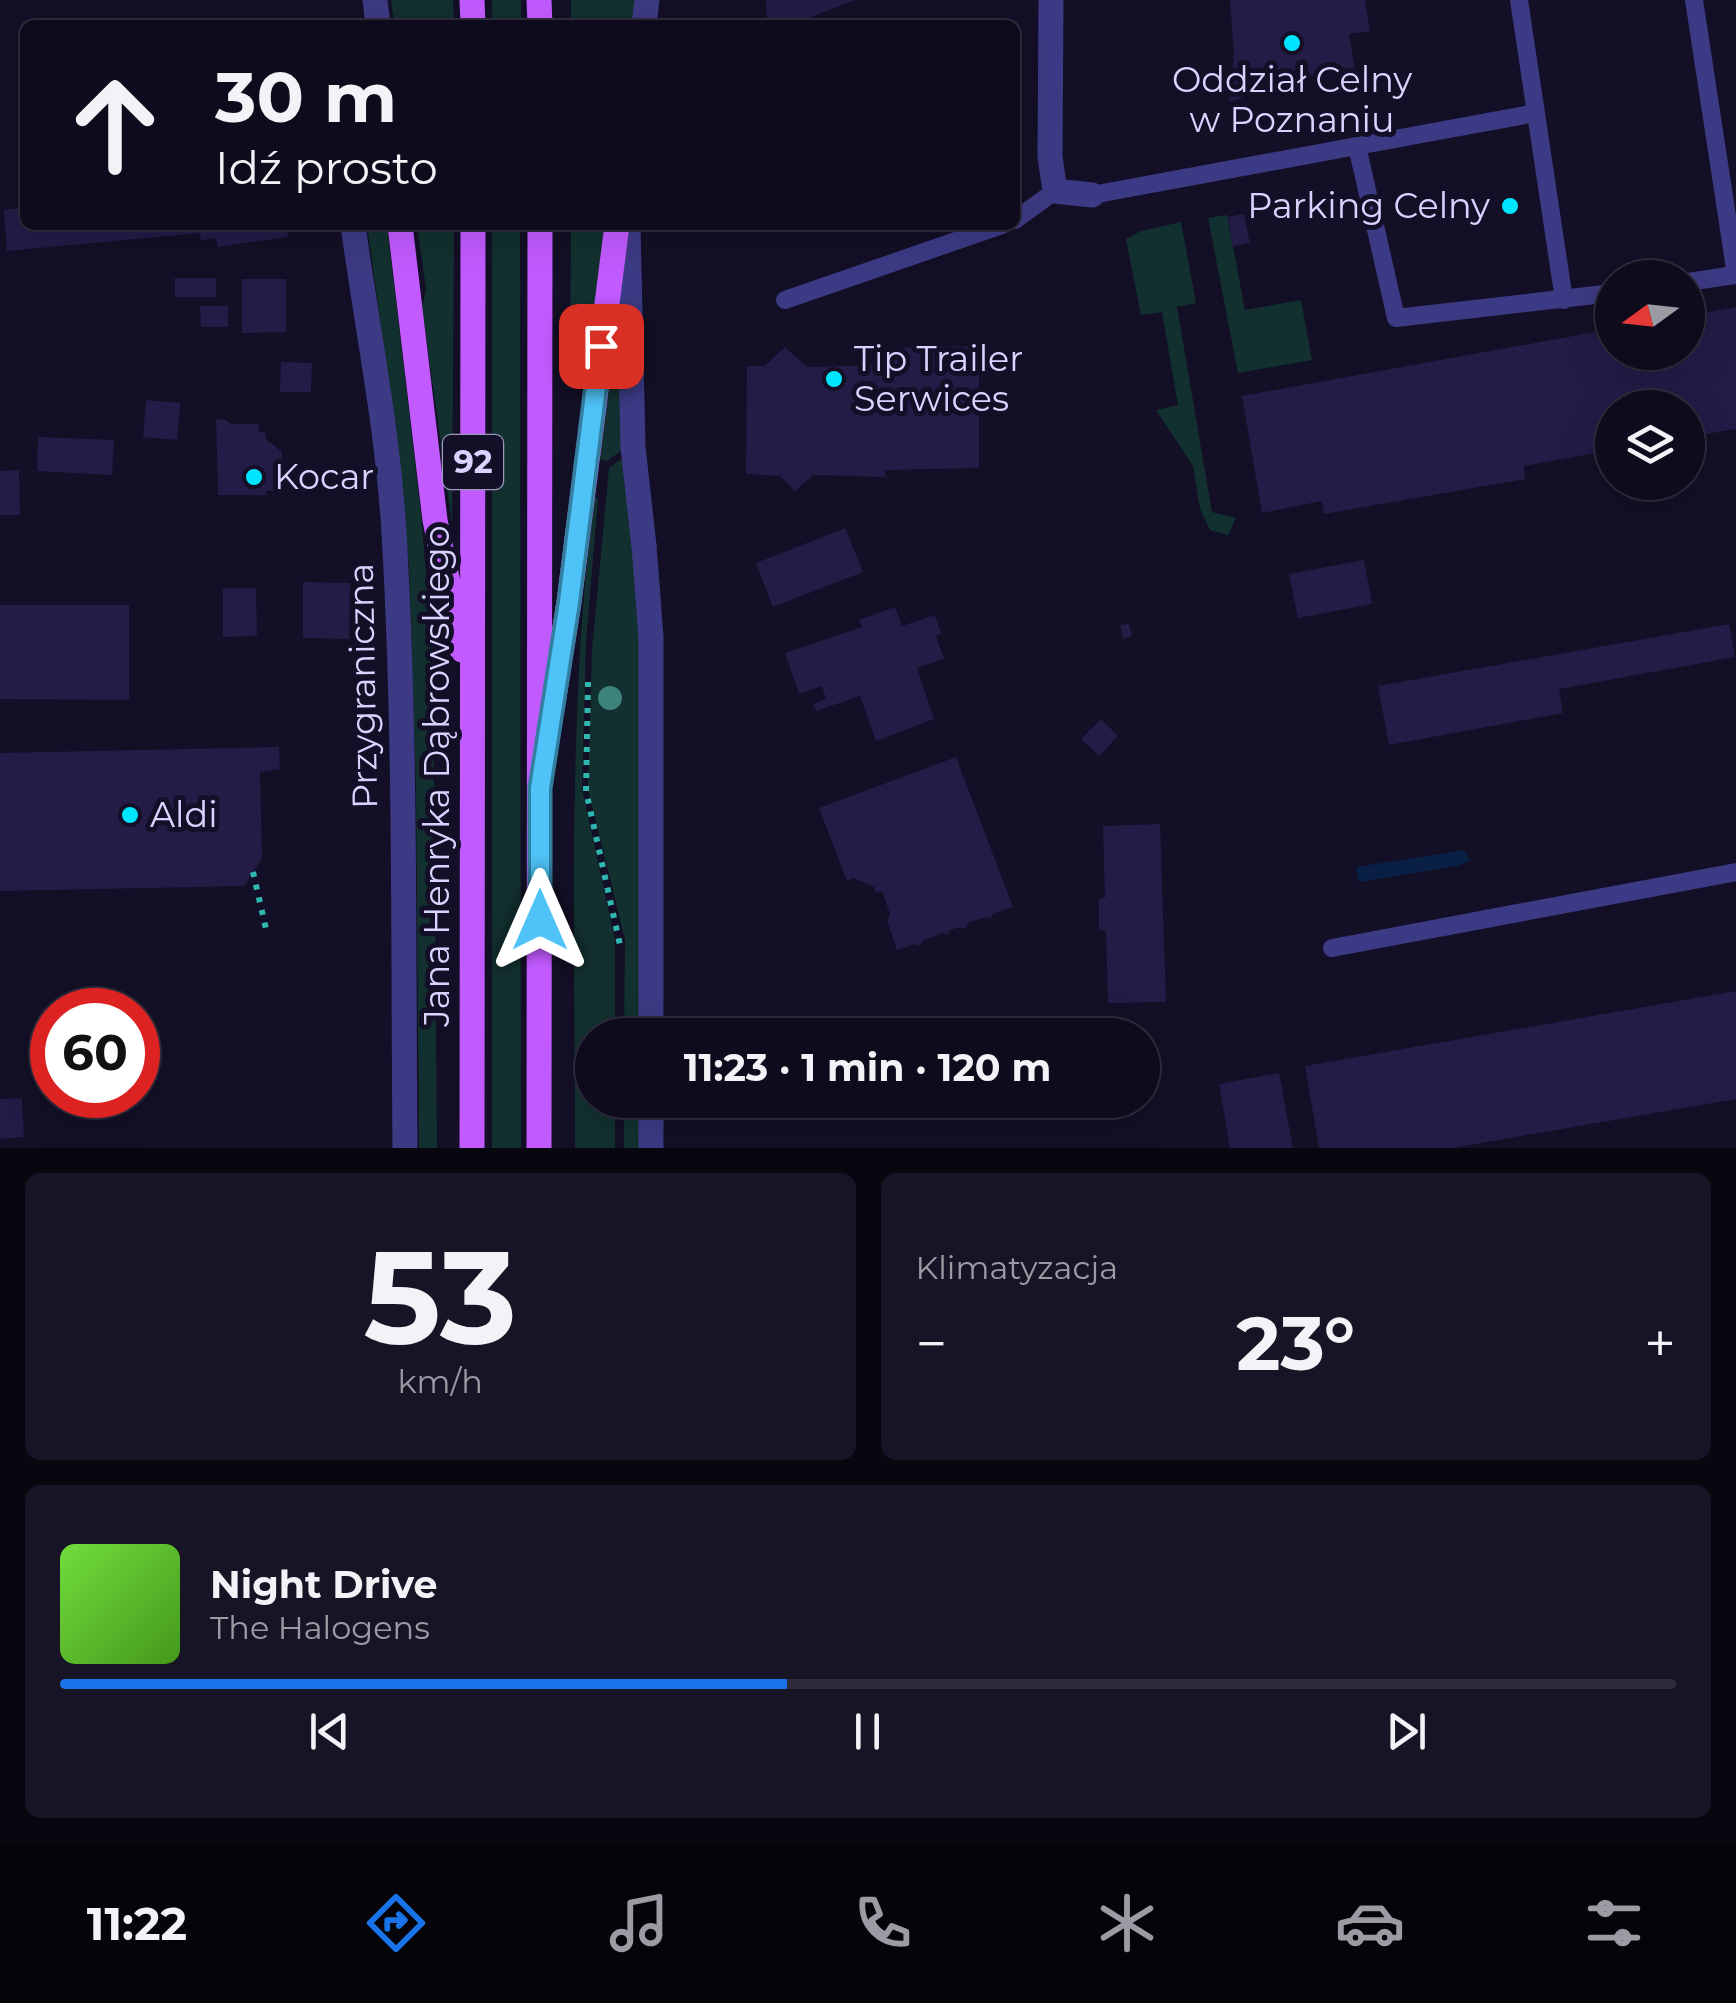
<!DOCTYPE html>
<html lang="pl">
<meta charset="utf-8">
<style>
body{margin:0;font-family:Montserrat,sans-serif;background:#171425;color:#f1f3f6;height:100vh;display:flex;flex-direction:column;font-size:38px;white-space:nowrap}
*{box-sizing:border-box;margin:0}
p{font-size:32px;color:#9b9ba3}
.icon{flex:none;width:55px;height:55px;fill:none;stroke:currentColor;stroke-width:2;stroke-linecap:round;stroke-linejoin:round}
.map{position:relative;height:1148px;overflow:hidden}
.details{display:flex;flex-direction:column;gap:25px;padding:25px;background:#08060f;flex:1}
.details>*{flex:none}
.hud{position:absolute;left:20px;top:20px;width:1000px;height:210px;border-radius:15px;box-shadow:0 10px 40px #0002,0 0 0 2px #2e2b3b;background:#0e0b1c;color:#f1f3f6;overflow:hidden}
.needle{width:65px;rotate:255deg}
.tools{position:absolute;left:1595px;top:260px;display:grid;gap:20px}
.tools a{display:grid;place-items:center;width:110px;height:110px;border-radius:50%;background:#0e0b1c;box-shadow:0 10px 40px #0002,0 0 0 2px #2e2b3b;font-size:50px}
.speed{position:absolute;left:30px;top:988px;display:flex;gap:20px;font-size:50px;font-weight:700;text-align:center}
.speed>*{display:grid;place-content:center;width:130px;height:130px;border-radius:50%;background:#0e0b1c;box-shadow:0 10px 40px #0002,0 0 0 2px #2e2b3b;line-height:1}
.speed .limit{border:15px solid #d22;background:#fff;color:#111}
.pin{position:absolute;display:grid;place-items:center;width:85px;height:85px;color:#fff;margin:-42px;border-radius:20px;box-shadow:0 5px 15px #0006}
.me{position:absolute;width:110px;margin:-55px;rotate:0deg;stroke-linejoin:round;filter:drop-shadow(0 0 8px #0008)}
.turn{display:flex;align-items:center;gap:35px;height:210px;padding:0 30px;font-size:45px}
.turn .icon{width:130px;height:130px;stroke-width:2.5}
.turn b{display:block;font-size:70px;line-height:85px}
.big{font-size:75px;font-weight:700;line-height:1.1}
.details .card{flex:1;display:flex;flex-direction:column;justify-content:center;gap:15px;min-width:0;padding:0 35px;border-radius:15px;background:#171425}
.details .dial{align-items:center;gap:0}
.dial b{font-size:130px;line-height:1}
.song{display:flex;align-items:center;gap:30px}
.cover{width:120px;height:120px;border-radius:15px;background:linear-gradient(135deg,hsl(100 70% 55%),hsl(100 70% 35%))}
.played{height:10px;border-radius:5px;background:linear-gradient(90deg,#1a73e8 45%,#2e2b3b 45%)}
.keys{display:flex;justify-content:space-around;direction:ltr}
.heat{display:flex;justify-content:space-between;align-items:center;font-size:55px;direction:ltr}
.details .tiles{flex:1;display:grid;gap:25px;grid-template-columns:1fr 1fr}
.card:last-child{grid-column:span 2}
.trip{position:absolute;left:575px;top:1018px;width:585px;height:100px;border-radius:50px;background:#0e0b1c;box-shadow:0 10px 40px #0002,0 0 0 2px #2e2b3b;font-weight:700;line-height:100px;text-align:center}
.dock{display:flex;height:160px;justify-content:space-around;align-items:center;background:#06040b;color:#9b9ba3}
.dock .icon{width:70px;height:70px}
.dock .on{color:#1a73e8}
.dock b{font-size:45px;color:#f1f3f6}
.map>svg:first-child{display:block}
.green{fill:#12302f}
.water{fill:#0a1f44}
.building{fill:#241b47}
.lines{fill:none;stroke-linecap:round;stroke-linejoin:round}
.path{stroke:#2fb8b0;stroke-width:6;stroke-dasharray:5 8;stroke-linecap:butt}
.service{stroke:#3d3a85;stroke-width:18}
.minor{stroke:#3d3a85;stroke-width:25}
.tertiary{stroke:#3d3a85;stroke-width:25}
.primary{stroke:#c25bff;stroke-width:25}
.tree{fill:#3d827b}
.route-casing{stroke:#337fa1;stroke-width:25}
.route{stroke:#4fc3f7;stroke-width:18}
.poi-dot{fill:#00e5ff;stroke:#130f26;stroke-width:4}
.labels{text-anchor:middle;stroke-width:10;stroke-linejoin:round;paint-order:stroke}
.shield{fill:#130f26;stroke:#9e99be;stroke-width:2.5}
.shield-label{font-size:32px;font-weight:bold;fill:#d9d4ff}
.poi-label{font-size:35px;fill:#d9d4ff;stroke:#130f26;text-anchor:start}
.street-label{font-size:35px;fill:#d9d4ff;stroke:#130f26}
</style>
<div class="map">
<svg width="1736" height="1148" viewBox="0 0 1736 1148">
<rect width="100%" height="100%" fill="#130f26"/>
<path class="green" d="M 391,0 L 453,0 L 454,25 L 394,25 Z
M 492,0 L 521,0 L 521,25 L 492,25 Z
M 571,0 L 635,0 L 632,25 L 571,25 Z
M 1227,215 L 1245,310 L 1301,300 L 1312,360 L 1238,373 L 1208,218 Z
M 1181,222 L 1196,303 L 1177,307 L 1212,512 L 1236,518 L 1228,535 L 1210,530 L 1200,509 L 1193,466 L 1156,410 L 1178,405 L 1162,312 L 1141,315 L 1126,239 L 1141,231 Z
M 367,225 L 387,225 L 421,514 L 433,656 L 437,1148 L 419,1148 L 416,786 L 409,565 L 391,398 Z
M 417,225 L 454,225 L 452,524 L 422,307 L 426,289 Z
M 492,225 L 520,225 L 521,1148 L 492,1148 Z
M 571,225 L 606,225 L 587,357 L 578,366 L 570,357 Z
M 622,285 L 625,448 L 607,461 L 598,459 Z
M 625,456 L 641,628 L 641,1035 L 624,1035 L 625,940 L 588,789 L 592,650 L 609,468 Z
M 594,496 L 598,499 L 586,642 L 582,789 L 615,940 L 615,1035 L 592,1035 L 592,1100 L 615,1100 L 615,1148 L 575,1148 C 575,931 567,712 594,496 Z
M 624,1100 L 641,1100 L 641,1148 L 624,1148 Z"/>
<path class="water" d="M 1464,850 L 1470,861 L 1457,866 L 1359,882 L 1356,867 Z"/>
<path class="building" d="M 766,0 L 855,0 L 790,25 L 767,25 Z
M 1230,0 L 1365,0 L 1370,31 L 1349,34 L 1355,71 L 1283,82 L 1230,102 L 1234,52 Z
M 25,207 L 25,225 L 286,225 L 288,237 L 218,247 L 216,238 L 201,240 L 200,233 L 7,251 L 4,210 Z
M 1244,214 L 1250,243 L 1233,246 L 1228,217 Z
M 175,278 L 216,278 L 216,297 L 175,297 Z
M 242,279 L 286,279 L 286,332 L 242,333 Z
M 200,306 L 228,306 L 228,327 L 201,327 Z
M 1736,307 L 1736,429 L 1688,437 L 1688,408 L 1612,408 L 1612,450 L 1524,466 L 1525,479 L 1324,514 L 1322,501 L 1262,513 L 1242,396 L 1612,329 L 1612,352 L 1688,352 L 1688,316 Z
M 979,346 L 979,468 L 885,470 L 885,477 L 813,475 L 795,491 L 780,476 L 746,474 L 747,366 L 765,366 L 785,347 L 807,367 L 882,365 L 883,348 Z
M 281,362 L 312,363 L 311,392 L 280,392 Z
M 146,400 L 180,403 L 177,440 L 143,437 Z
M 216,419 L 226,420 L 231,424 L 259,424 L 258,432 L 265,432 L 266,439 L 282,452 L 282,491 L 266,491 L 266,495 L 218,495 Z
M 38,437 L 114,440 L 112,475 L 37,471 Z
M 19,470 L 20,515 L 0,515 L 0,471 Z
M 845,528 L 863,572 L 773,607 L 756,563 Z
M 1364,560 L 1372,604 L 1298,618 L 1289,574 Z
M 303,582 L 350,583 L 349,639 L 303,638 Z
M 223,588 L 256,588 L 257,636 L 223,637 Z
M 0,605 L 129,605 L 129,700 L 0,699 Z
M 895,607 L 902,626 L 935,615 L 941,634 L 936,636 L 944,659 L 917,668 L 934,719 L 876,741 L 860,696 L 816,711 L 813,704 L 826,699 L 822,686 L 799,694 L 785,653 L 862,627 L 859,620 Z
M 1129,624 L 1132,636 L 1123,639 L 1120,625 Z
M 1729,624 L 1735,657 L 1559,689 L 1563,713 L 1389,745 L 1378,686 Z
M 1101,719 L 1118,736 L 1099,756 L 1081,739 Z
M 279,747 L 280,769 L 260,772 L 262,858 L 244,886 L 0,891 L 0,753 Z
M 956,757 L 1013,907 L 993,914 L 991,919 L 986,917 L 968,923 L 965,929 L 960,927 L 950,930 L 948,935 L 943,933 L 924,940 L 920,946 L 915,944 L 897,950 L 887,921 L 890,914 L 882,891 L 876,893 L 874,887 L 853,878 L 847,881 L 819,808 Z
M 1160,824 L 1166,1002 L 1108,1003 L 1106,931 L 1099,930 L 1099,899 L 1105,898 L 1103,826 Z
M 1736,991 L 1736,1099 L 1452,1148 L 1319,1148 L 1305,1066 Z
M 1279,1073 L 1293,1148 L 1230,1148 L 1219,1084 Z
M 22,1098 L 24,1137 L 0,1139 L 0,1099 Z"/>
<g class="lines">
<path class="path" d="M 588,682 L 586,791 L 620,945
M 253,872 L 266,929"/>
<path class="service" d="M 1519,0 L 1564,300
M 1694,0 L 1736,275
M 1357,146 L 1536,113
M 1092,195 L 1357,146 L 1396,318 L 1612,293
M 1015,220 L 1055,191
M 1688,282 L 1735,275
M 785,300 L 1002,225
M 1332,948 L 1736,872"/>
<path class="minor" d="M 1051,0 L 1050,157 L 1055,191 L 1092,195
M 353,225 C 367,328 388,430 394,533 C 406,738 403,943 405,1148
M 644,546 L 651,637 L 651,1035
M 651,1100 L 651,1148"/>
<path class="tertiary" d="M 375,0 L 378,25
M 644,25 L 647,0
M 628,225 L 633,447 L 644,546"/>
<path class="primary" d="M 472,0 L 473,25
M 539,0 L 540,25
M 400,225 L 435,520 L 462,650
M 552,709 L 569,602 L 617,225
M 472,1148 L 473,225
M 539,1148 L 540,225"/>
</g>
<circle class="tree" cx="610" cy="698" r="12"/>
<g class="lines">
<defs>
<path id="route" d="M 540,920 L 540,788 L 569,602 L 601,346"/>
</defs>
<use href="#route" class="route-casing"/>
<use href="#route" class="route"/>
</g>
<g class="poi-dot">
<circle cx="1292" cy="43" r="10"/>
<circle cx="1510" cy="206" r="10"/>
<circle cx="834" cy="379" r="10"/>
<circle cx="254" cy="477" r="10"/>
<circle cx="130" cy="815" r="10"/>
</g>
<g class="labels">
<rect class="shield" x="443" y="435" width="60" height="54" rx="8"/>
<g class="shield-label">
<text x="473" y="473">92</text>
</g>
<g class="poi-label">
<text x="1292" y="92" text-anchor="middle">Oddział Celny<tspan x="1292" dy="40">w Poznaniu</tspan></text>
<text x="1490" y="218" text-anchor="end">Parking Celny</text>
<text x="854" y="371">Tip Trailer<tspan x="854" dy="40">Serwices</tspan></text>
<text x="274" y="489">Kocar</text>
<text x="150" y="827">Aldi</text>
</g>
<g class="street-label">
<text transform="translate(363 686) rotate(-91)" y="12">Przygraniczna</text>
<text transform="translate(437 776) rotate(-90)" y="12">Jana Henryka Dąbrowskiego</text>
</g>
</g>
</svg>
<div class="tools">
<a><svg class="needle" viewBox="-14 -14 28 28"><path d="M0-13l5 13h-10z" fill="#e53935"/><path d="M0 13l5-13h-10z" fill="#9b9ba3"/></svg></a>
<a><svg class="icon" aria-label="layers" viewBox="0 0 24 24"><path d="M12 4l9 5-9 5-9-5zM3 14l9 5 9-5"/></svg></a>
</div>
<div class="speed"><div class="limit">60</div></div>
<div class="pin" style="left:601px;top:346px;background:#d93025"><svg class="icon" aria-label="arrive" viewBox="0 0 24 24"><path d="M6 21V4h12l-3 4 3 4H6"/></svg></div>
<svg class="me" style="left:540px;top:920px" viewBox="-20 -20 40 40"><path d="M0-17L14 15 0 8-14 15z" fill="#4fc3f7" stroke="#fff" stroke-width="4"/></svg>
<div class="trip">11:23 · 1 min · 120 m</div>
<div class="hud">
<div class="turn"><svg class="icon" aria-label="ahead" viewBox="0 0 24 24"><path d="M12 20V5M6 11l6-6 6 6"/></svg><div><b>30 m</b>Idź prosto</div></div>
</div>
</div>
<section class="details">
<div class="tiles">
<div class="card dial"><b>53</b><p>km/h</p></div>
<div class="card"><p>Klimatyzacja</p>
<div class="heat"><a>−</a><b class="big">23°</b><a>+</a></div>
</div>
<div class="card">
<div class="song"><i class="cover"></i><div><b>Night Drive</b><p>The Halogens</p></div></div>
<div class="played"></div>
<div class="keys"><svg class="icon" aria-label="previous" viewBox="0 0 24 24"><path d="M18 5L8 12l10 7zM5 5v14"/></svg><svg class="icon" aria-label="pause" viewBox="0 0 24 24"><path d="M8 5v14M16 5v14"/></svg><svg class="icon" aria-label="next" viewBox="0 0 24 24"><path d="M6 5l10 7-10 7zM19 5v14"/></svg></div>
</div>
</div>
</section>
<nav class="dock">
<b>11:22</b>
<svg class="icon on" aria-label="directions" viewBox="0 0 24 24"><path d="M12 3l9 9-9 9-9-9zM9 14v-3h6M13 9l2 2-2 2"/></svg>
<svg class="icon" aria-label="music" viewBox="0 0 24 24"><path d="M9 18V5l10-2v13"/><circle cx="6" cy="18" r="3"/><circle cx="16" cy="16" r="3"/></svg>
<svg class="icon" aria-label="phone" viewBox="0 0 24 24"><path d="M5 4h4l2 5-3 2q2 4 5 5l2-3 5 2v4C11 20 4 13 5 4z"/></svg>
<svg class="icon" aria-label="climate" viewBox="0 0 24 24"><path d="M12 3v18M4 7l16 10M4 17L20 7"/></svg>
<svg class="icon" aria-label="car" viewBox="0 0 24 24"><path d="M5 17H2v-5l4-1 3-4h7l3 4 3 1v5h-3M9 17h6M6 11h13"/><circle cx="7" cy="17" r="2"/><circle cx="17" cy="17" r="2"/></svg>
<svg class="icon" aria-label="filters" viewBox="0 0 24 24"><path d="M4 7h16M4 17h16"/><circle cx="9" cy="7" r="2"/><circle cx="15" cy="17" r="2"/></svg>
</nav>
